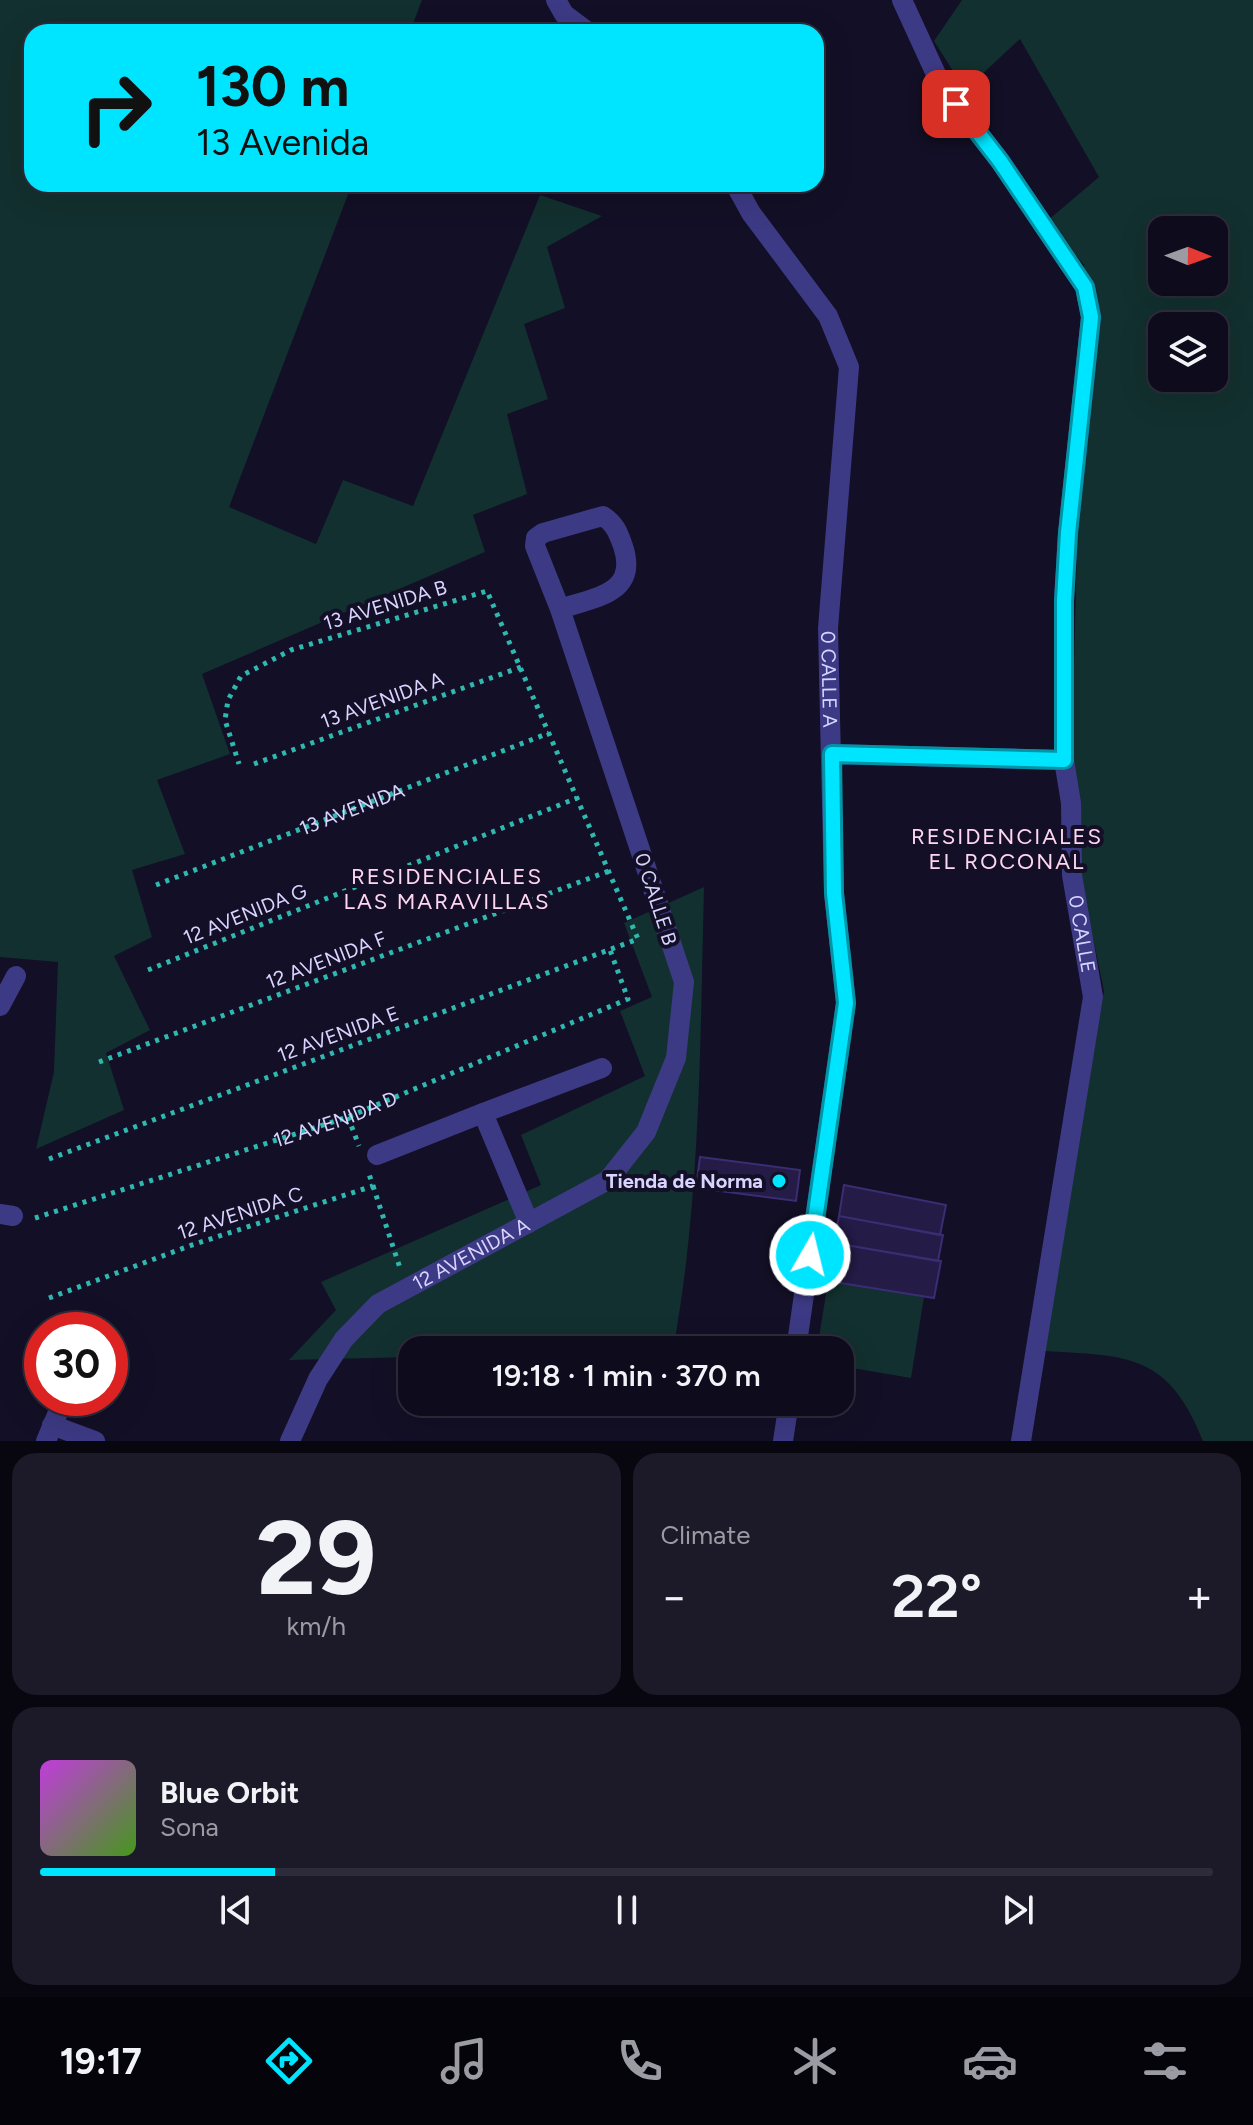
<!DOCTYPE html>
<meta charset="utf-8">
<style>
body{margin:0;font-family:Figtree,sans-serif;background:#1c1929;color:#f1f3f6;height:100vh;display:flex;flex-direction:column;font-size:30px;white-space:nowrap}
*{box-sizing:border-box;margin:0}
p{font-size:26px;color:#9b9ba3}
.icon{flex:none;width:44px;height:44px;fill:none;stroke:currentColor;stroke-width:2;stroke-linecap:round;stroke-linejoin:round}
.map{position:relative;height:1441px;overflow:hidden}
.panel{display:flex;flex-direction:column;gap:12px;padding:12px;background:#08060f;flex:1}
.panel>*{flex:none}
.banner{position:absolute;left:24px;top:24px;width:800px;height:168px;border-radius:24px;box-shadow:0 8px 32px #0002,0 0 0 2px #2e2b3b;background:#00e5ff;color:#111;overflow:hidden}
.needle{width:52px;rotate:91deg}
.fabs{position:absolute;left:1148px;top:216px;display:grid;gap:16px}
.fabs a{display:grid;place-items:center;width:80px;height:80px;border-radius:16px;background:#0e0b1c;box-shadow:0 8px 32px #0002,0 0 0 2px #2e2b3b;font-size:40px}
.speed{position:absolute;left:24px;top:1312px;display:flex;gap:16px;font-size:40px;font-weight:700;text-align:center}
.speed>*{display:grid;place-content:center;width:104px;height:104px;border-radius:50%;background:#0e0b1c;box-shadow:0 8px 32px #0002,0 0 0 2px #2e2b3b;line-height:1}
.speed .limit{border:12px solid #d22;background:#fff;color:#111}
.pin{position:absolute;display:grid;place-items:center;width:68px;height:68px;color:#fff;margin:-34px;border-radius:16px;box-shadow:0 4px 12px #0006}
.me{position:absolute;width:88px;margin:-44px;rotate:8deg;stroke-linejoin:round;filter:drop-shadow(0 0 6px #0008)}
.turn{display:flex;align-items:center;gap:28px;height:168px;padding:0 40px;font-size:36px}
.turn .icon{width:104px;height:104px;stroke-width:2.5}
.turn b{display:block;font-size:56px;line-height:68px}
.big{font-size:60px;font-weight:600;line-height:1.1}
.panel .tile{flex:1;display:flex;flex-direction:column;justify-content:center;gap:12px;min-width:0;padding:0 28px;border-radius:24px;background:#1c1929}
.panel .dial{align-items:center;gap:0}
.dial b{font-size:104px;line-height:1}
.song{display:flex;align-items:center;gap:24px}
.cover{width:96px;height:96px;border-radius:12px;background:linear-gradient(135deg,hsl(290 70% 55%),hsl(100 70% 35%))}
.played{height:8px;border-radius:4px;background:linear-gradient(90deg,#00e5ff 20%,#2e2b3b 20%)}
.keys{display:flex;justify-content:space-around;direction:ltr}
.heat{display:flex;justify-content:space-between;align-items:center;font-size:44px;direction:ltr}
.panel .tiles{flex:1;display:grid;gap:12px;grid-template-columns:1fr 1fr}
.tile:last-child{grid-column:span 2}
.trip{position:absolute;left:398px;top:1336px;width:456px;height:80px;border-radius:24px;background:#0e0b1c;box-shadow:0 8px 32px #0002,0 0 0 2px #2e2b3b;font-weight:600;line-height:80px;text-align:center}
.dock{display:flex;height:128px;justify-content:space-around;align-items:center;background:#06040b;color:#9b9ba3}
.dock .icon{width:56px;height:56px}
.dock .selected{color:#00e5ff}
.dock b{font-size:36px;color:#f1f3f6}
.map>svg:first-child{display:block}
.green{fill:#12302f;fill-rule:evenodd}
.building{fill:#241b47;stroke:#3b2d73;stroke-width:2}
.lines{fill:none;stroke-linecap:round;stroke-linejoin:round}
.path{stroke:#2fb8b0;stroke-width:5;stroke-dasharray:4 6;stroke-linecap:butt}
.minor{stroke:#3d3a85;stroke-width:20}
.route-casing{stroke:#0095a6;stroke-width:20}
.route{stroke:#00e5ff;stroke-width:14}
.poi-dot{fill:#00e5ff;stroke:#130f26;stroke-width:3}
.labels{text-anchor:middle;stroke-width:8;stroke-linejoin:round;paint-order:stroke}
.street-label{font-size:20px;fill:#d9d4ff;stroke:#130f26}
.poi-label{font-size:20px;font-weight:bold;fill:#d9d4ff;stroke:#130f26;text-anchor:end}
.neighbourhood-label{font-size:22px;letter-spacing:2px;fill:#ffd6f0;stroke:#130f26}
</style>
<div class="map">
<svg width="1253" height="1441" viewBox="0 0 1253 1441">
<rect width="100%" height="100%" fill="#130f26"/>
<path class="green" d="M 0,0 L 422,0 L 410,32 L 32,32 L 32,184 L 352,184 L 229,507 L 316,544 L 343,480 L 413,506 L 540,195 L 602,216 L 547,247 L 565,308 L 524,324 L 548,399 L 507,414 L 527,494 L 473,515 L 485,552 L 202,674 L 230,754 L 157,780 L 185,854 L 132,870 L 152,937 L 114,956 L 150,1030 L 106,1053 L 124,1110 L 36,1149 L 54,1072 L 58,962 L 0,957 Z
M 962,0 L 1253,0 L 1253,1441 L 1203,1441 C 1168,1353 1128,1356 1044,1351 L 1104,991 L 1070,827 L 1084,265 L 1047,221 L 1099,177 L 1020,39 L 965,90 L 934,41 ZM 1162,230 L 1214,230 L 1214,282 L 1162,282 ZM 1162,326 L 1214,326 L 1214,378 L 1162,378 Z
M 704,887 C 700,1041 701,1198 673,1350 L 412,1350 L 412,1357 L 289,1360 L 336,1310 L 321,1282 L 541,1185 L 521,1135 L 645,1076 L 620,1011 L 652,997 L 624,923 Z
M 828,1281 L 924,1297 L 911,1378 L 840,1366 L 840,1350 L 817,1350 Z"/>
<path class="building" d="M 700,1157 L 800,1170 L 796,1201 L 696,1188 Z
M 844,1185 L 946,1205 L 940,1235 L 839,1216 Z
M 839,1216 L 943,1235 L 938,1261 L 834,1243 Z
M 834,1243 L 941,1261 L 934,1298 L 828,1281 Z"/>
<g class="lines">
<g class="path">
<path d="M 254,764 L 521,667"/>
<path id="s1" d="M 156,885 L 549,733"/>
<path d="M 148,970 L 577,798"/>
<path d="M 99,1062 L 609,871"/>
<path d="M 348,1117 L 359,1146"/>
<path d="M 49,1159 L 638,939 L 487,591 L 291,650 L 241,676 L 228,700 L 225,720 L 239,764"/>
<path d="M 373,1186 L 400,1268"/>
<path id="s2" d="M 35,1218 L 348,1117 L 628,999 L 610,950"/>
<path d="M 49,1298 L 192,1245 L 373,1186 L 369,1174"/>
</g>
<g class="minor">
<path d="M 556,0 L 564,14 L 588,32"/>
<path id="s3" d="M 902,0 L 941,85 L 1000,161 L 1085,287 L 1091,317 L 1068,533 L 1064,601 L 1064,760 L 1071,803 L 1072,875 L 1093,997 L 1021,1441"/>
<path id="s4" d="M 735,184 L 751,213 L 828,316 L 849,367 L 828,628 L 834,893 L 846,1003 L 796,1350"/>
<path d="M 832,754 L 1064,760"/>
<path d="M 0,1006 L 16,976"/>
<path d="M 377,1155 L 483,1113"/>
<path d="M 0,1214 L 13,1216"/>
<path d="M 529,1223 L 483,1113 L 602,1068"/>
<path d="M 52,1425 L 95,1441"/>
<path d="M 46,1441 L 64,1398"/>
<path id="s5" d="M 290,1441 L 318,1379 L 344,1339 L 378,1304 L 608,1180 L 646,1132 L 676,1058 L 684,982 L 560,609 L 535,546 L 536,538 L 543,533 L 603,516 C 615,524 618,532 623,546 C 639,594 595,597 560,609"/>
<path d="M 783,1441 L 789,1402"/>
</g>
</g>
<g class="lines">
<defs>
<path id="route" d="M 810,1255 L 846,1003 L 834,893 L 832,754 L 1064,760 L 1064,601 L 1068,533 L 1091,317 L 1085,287 L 1000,161 L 956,104"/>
</defs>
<use href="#route" class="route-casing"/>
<use href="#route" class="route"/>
</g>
<circle class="poi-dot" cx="779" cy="1181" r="8"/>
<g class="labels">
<g class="street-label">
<text transform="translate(385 605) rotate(-17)" y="7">13 AVENIDA B</text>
<text dy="7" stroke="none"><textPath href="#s4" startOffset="530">0 CALLE A</textPath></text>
<text transform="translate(382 700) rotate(-20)" y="7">13 AVENIDA A</text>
<text dy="7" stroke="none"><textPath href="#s1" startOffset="210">13 AVENIDA</textPath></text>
<text transform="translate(656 899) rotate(72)" y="7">0 CALLE B</text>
<text transform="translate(245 914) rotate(-22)" y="7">12 AVENIDA G</text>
<text dy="7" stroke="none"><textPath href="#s3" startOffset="992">0 CALLE</textPath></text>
<text transform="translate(326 960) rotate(-21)" y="7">12 AVENIDA F</text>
<text transform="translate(338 1034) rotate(-20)" y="7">12 AVENIDA E</text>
<text dy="7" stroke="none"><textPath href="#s2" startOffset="316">12 AVENIDA D</textPath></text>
<text transform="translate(240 1213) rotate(-18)" y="7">12 AVENIDA C</text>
<text dy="7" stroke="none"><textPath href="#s5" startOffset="270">12 AVENIDA A</textPath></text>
</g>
<g class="poi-label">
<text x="763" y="1188">Tienda de Norma</text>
</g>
<g class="neighbourhood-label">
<text x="1007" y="844">RESIDENCIALES<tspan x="1007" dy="25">EL ROCONAL</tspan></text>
<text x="447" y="884">RESIDENCIALES<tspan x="447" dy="25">LAS MARAVILLAS</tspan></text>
</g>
</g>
</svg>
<div class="fabs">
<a><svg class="needle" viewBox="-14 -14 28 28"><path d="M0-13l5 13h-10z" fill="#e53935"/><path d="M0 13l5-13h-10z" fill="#9b9ba3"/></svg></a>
<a><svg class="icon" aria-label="layers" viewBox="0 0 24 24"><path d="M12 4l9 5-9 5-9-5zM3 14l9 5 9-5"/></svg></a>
</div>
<div class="speed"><div class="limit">30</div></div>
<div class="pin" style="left:956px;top:104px;background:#d93025"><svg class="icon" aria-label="arrive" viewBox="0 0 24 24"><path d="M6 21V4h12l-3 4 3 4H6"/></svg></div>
<svg class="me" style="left:810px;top:1255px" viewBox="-20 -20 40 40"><circle r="17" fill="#00e5ff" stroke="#fff" stroke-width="3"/><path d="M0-11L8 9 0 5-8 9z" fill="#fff"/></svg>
<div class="trip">19:18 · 1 min · 370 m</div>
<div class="banner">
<div class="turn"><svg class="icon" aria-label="right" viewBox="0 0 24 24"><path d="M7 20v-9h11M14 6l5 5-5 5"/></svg><div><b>130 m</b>13 Avenida</div></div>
</div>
</div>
<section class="panel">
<div class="tiles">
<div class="tile dial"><b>29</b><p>km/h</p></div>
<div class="tile"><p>Climate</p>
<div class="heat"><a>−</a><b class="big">22°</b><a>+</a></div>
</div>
<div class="tile">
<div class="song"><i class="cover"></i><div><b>Blue Orbit</b><p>Sona</p></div></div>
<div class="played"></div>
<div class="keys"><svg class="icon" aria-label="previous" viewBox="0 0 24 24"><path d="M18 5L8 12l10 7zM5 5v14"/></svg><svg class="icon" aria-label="pause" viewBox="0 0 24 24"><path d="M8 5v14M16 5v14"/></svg><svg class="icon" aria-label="next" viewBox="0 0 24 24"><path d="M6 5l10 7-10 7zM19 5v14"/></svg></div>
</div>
</div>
</section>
<nav class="dock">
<b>19:17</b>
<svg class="icon selected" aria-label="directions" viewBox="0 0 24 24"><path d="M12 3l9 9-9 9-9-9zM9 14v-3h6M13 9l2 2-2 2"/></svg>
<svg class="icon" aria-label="music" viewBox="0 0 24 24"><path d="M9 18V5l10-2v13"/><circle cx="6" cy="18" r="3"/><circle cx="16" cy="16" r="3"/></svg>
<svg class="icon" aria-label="phone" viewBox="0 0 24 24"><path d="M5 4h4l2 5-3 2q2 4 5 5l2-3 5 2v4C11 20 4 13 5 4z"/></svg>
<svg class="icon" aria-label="climate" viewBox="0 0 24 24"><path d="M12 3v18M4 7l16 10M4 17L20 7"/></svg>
<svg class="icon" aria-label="car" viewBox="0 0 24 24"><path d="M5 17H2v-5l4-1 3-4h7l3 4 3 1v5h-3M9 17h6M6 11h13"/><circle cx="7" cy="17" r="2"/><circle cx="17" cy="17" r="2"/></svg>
<svg class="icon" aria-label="filters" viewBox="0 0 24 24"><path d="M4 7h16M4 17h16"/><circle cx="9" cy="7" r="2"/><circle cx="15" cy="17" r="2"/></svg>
</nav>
